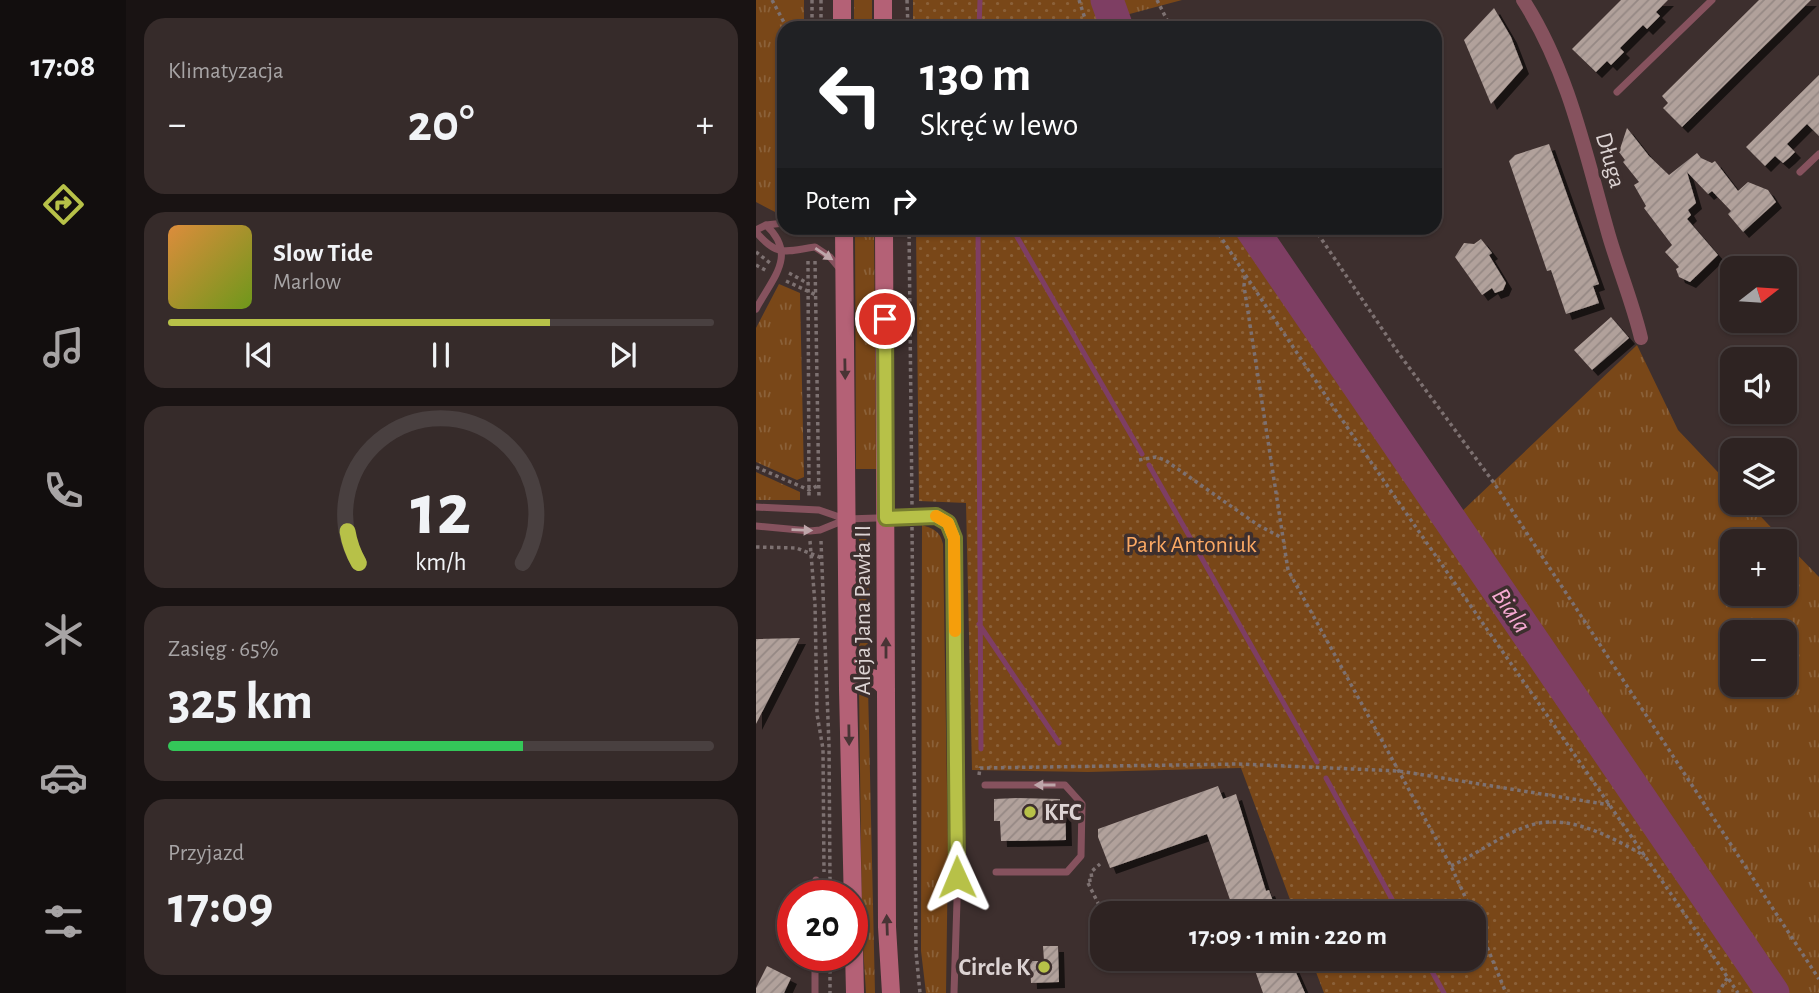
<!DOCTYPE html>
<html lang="pl">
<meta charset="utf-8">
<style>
body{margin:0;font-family:"Alegreya Sans",sans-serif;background:#362b2a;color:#f1f3f6;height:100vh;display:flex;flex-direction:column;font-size:26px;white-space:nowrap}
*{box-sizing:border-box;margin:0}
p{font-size:23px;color:#a7a4a5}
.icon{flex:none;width:38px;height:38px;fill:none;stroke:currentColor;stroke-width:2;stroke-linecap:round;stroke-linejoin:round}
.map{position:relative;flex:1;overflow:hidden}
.details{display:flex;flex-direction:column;gap:18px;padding:18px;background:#191313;width:630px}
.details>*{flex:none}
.banner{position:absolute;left:21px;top:21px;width:665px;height:214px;border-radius:21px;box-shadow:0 2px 5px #0004,0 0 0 2px #494040;background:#202124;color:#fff;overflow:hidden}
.needle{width:46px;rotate:73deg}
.fabs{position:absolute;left:964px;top:256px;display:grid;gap:14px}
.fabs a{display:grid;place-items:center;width:77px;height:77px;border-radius:14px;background:#2e2322;box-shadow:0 2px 5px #0004,0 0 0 2px #494040;font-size:35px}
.speed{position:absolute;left:21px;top:880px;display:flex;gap:14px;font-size:35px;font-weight:700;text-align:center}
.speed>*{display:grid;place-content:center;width:91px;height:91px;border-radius:50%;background:#2e2322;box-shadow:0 2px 5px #0004,0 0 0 2px #494040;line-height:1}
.speed .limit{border:10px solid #d22;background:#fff;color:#111}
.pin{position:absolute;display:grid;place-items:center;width:60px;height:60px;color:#fff;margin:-30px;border:4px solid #fff;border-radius:50%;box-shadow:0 2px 7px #0007}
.me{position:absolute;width:77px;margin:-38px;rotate:359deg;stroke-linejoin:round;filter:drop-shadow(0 0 5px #0008)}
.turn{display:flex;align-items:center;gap:24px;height:147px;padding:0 28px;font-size:32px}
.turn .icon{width:91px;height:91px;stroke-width:2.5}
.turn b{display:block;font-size:49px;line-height:60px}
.then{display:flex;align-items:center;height:66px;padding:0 28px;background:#0003;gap:14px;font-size:26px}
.big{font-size:52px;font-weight:600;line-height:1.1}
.details .widget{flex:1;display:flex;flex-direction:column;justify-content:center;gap:10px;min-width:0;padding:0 24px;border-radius:21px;background:#362b2a}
.details .dial{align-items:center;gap:0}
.dial svg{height:182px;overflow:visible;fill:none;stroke:#494040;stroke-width:7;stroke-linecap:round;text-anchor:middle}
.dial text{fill:#f1f3f6;stroke:none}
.song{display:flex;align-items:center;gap:21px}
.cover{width:84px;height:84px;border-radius:10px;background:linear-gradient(135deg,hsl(30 70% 55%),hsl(80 70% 35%))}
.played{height:7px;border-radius:4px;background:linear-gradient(90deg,#b7c148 70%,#494040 70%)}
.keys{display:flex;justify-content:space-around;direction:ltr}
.heat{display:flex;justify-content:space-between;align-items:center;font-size:38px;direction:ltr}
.charge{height:10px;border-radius:5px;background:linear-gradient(90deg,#34c759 65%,#494040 0)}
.trip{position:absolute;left:334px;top:901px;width:396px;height:70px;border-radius:21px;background:#2e2322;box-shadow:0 2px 5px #0004,0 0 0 2px #494040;font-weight:600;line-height:70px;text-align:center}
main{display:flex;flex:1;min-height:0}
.dock{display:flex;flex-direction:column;width:126px;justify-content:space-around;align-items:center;background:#120e0e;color:#a7a4a5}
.dock .icon{width:49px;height:49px}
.dock .selected{color:#b7c148}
.dock b{font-size:32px;color:#f1f3f6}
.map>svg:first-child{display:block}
.grass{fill:url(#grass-tufts);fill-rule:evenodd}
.park{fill:url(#park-dots)}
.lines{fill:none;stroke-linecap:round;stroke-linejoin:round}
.stream{stroke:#7e3e63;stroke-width:5}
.river{stroke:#7e3e63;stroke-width:33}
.building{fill:url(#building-hatch);filter:url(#shadow)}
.path{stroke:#7d7171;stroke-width:3.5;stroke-dasharray:3.5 3.5;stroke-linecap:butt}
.lane{stroke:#86525e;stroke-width:7}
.street{stroke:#86525e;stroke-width:14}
.secondary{stroke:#b46176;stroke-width:18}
.oneway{fill:#bea6aa}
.oneway2{fill:#493435}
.route-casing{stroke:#777d2f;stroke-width:18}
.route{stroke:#b7c148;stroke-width:12}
.slow{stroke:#f59e0b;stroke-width:12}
.poi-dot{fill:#b7c148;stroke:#3d2f2e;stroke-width:2.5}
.labels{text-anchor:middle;stroke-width:7;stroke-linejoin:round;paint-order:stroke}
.street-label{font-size:24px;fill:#dcd3d3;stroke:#3d2f2e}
.park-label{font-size:24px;fill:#fca964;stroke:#3d2f2e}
.poi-label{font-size:24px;font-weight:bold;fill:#dcd3d3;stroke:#3d2f2e;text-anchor:start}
.water-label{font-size:26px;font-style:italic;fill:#f7aad3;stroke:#3d2f2e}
</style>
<main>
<nav class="dock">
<b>17:08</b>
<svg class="icon selected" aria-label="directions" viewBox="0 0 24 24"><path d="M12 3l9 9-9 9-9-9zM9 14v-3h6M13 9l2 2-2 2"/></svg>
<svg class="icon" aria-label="music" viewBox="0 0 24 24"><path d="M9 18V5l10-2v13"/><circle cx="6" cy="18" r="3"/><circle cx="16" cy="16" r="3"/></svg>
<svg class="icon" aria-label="phone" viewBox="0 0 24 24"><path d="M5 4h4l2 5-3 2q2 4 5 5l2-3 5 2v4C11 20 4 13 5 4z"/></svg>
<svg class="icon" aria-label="climate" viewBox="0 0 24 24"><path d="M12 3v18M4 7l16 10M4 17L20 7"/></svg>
<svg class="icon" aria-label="car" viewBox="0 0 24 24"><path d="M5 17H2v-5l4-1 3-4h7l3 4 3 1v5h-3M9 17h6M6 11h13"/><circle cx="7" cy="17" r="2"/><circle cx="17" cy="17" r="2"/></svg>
<svg class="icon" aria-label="filters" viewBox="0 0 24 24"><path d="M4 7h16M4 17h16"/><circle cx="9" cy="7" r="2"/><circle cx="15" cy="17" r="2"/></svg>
</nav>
<section class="details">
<div class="widget"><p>Klimatyzacja</p>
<div class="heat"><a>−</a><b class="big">20°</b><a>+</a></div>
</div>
<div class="widget">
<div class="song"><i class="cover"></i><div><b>Slow Tide</b><p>Marlow</p></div></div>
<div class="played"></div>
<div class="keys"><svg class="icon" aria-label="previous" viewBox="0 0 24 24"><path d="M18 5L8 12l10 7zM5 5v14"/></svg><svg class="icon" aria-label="pause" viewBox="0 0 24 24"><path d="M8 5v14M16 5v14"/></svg><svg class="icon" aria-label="next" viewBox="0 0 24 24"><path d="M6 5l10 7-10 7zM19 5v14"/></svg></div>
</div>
<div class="widget dial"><svg viewBox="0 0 100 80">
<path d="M14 69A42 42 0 1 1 86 69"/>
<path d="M14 69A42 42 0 0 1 9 55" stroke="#b7c148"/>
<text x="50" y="56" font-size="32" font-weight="700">12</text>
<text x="50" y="72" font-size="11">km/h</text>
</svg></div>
<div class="widget"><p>Zasięg · 65%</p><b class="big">325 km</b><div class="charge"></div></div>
<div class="widget"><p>Przyjazd</p><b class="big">17:09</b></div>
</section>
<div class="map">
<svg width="1063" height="993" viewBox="0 0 1063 993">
<defs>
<pattern id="grass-tufts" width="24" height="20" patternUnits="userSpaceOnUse" patternTransform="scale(1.75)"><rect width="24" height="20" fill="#794718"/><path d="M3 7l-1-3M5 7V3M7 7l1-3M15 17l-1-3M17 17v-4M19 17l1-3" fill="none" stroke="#8b6139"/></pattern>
<pattern id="park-dots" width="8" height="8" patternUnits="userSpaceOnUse" patternTransform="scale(1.75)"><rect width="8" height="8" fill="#794718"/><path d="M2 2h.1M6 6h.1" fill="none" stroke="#8b6139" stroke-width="1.8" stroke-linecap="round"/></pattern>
<pattern id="building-hatch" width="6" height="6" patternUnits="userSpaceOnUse" patternTransform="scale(1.75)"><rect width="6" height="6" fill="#b1a19b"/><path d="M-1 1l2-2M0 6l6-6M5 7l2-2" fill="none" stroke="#958884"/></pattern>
<filter id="shadow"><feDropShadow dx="6" dy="6" stdDeviation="0" flood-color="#0009"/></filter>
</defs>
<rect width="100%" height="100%" fill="#3d2f2e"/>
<path class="grass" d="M 0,0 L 48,0 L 48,28 L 28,28 L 28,214 L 21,213 L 0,202 Z
M 98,0 L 116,0 L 116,28 L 98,28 Z
M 362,0 L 426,0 L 366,16 Z
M 99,228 L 118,228 L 120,469 L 100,469 Z
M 23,284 L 44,293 L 48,477 L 41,480 L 0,462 L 0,328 Z
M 881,345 L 922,430 L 976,487 L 976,502 L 991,502 L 1028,541 L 976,541 L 976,593 L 1029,593 L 1029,542 L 1063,577 L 1063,993 L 1028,993 L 701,516 ZM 976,632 L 1029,632 L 1029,684 L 976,684 Z
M 0,472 L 44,492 L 44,500 L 0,500 Z
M 166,525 C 178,529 184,531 187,544 L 192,851 L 190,993 L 170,993 L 165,951 Z
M 107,532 L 112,534 L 113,669 L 103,669 L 103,536 Z
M 108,685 L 112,687 L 119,993 L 110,993 L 106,930 L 103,687 Z"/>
<path class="park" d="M 157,0 L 346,0 L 357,28 L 157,28 Z
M 160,228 L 491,228 L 1016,993 L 568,993 L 555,959 L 718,959 L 718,914 L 539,913 L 485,768 L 332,772 L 216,770 L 210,503 L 163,501 Z"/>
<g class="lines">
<path class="stream" d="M 223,28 L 224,0
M 222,228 L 225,749
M 256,228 L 386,454
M 393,465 L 561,762
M 223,624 L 303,743
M 570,778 L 644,914
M 669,959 L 688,993"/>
<path class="river" d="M 351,0 L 361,28
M 495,228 L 1017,993"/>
</g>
<path class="building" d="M 865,0 L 912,0 L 900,12 L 904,16 L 891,29 L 887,25 L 864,48 L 868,52 L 855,65 L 851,61 L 840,72 L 816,49 Z
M 1003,0 L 1055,0 L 926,127 L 907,108 L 912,103 L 906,96 Z
M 738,8 L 755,37 L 767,68 L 735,104 L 708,40 Z
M 1063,75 L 1063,136 L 1051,124 L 1031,144 L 1039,152 L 1033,158 L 1027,163 L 1019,156 L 1009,166 L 990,147 Z
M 871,128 L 893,156 L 913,175 L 941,153 L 945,158 L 956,163 L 959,161 L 982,191 L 992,182 L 1012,190 L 1020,202 L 987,232 L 972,214 L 975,211 L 956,191 L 952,194 L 931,172 L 940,203 L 932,210 L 935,215 L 931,219 L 962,255 L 934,282 L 923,277 L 920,269 L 923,267 L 909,252 L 916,245 L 888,208 L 890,206 L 878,185 L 883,182 L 867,162 L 869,160 L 863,152 Z
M 793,144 L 843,284 L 837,286 L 843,303 L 810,314 L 795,270 L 791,271 L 753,161 L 759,155 Z
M 725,239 L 736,253 L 733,255 L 750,283 L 747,290 L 739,293 L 736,288 L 726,295 L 699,257 L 708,243 L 718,244 Z
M 855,317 L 873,338 L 836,370 L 818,350 Z
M 44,638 L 0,724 L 0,639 Z
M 462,786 L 467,799 L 480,794 L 510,891 L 513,890 L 518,904 L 515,905 L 518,914 L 479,914 L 451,834 L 354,868 L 342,837 L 342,829 Z
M 261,798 L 304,799 L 304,803 L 309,803 L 310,840 L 245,841 L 244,821 L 238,821 L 238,799 Z
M 287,946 L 302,946 L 303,982 L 275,983 L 274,961 L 288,961 Z
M 495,959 L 534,959 L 549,993 L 507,993 Z
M 11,966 L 35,978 L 28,993 L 0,993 L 0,988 Z"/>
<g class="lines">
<path class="path" d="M 16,0 L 31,28
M 56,0 L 56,28
M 65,0 L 65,28
M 151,0 L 152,28
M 323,0 L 332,28
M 401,0 L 415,28
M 59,228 L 59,236
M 153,228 L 156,505
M 459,228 C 626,488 810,736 982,993
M 558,228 L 641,351 L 738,483 L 1063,979
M 0,252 L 14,263
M 52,261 L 53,498
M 59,261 L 63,499
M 0,265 L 11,271
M 33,273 L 53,284
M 489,276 L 488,286 L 532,570 L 695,866 L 717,914
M 30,281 L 60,295
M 383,460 L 400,457 L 409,460 L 502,525 L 526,538
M 0,467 L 53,490 L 63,485
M 156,527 L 160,952 L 164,993
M 54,541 L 59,604 L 61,714 L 67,749 L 68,872
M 65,541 L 73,745 L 74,880
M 0,547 L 40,548 L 66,558
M 223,775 L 224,768 L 483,764 L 643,771 L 854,805
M 695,866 C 721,854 745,835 772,826 C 812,812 855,837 889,856
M 343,905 L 331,881 L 336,880 L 335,872 L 344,864
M 718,915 L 750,993
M 74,956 L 74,993
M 962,993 L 972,977"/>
<path class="lane" d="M 861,92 L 956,0
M 1044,172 L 1063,154
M 0,230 L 10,225 L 28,223
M 0,232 C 22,258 30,251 59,247 L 74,257 L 84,269
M 0,309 C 17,277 42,255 10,225
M 0,507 L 63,510 L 89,519
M 0,526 L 54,531 L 64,530 L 91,519 L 180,516 L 192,523 L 198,538 L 201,901 L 198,993
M 229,785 L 309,785 L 326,804 L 325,856 L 311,872 L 240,872
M 60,896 L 60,880
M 59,993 L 59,956"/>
<path class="street" d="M 767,0 C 813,71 830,156 853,236 C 863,270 877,304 885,338"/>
<path class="secondary" d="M 86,0 L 86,28
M 127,0 L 127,28
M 88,228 L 92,689 L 99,993
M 128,228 L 131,927 L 135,993
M 92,689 C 103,673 119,674 130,688"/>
</g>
<defs><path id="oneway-solid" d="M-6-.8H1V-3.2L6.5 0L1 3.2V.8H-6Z" transform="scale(1.75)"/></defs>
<g class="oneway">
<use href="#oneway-solid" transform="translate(68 254) rotate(34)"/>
<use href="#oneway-solid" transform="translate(46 530) rotate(2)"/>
<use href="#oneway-solid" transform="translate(289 785) rotate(-180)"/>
</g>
<g class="oneway2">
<use href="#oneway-solid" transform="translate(89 369) rotate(89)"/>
<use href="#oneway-solid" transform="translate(130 648) rotate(-90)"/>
<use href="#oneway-solid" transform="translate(93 735) rotate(89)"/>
<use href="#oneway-solid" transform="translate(131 925) rotate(-92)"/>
</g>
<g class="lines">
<defs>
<path id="route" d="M 129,319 L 130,518 L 180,516 L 192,523 L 198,538 L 201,877"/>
</defs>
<use href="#route" class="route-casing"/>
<use href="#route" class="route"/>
<path class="slow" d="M 180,516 L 192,523 L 198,538 L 199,631"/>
</g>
<g class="poi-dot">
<circle cx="274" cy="812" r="7"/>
<circle cx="288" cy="967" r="7"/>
</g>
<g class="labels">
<g class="street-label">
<text transform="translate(855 160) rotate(74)" y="8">Długa</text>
<text transform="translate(106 610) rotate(-90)" y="8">Aleja Jana Pawła II</text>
</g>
<g class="park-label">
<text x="435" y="552">Park Antoniuk</text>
</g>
<g class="poi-label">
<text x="288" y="820">KFC</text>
<text x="274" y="975" text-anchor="end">Circle K</text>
</g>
<g class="water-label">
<text transform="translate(756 610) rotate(56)" y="9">Biala</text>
</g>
</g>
</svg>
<div class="fabs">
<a><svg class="needle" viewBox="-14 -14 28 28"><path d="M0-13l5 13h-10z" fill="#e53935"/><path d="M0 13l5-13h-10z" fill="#a7a4a5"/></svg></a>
<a><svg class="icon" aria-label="sound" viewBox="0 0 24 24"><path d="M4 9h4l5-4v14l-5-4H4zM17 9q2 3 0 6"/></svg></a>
<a><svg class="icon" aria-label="layers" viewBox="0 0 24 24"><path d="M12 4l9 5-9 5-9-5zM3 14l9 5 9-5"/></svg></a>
<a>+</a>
<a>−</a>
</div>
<div class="speed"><div class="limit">20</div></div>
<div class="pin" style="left:129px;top:319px;background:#d93025"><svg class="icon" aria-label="arrive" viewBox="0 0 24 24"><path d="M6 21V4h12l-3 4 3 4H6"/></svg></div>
<svg class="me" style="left:201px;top:877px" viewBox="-20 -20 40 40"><path d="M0-17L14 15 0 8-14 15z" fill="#b7c148" stroke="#fff" stroke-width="4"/></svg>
<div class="trip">17:09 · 1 min · 220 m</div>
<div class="banner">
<div class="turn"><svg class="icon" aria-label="left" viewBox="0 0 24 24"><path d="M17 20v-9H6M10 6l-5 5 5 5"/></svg><div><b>130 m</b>Skręć w lewo</div></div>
<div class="then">Potem<svg class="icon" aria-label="right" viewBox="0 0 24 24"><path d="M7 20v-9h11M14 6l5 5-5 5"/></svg></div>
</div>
</div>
</main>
